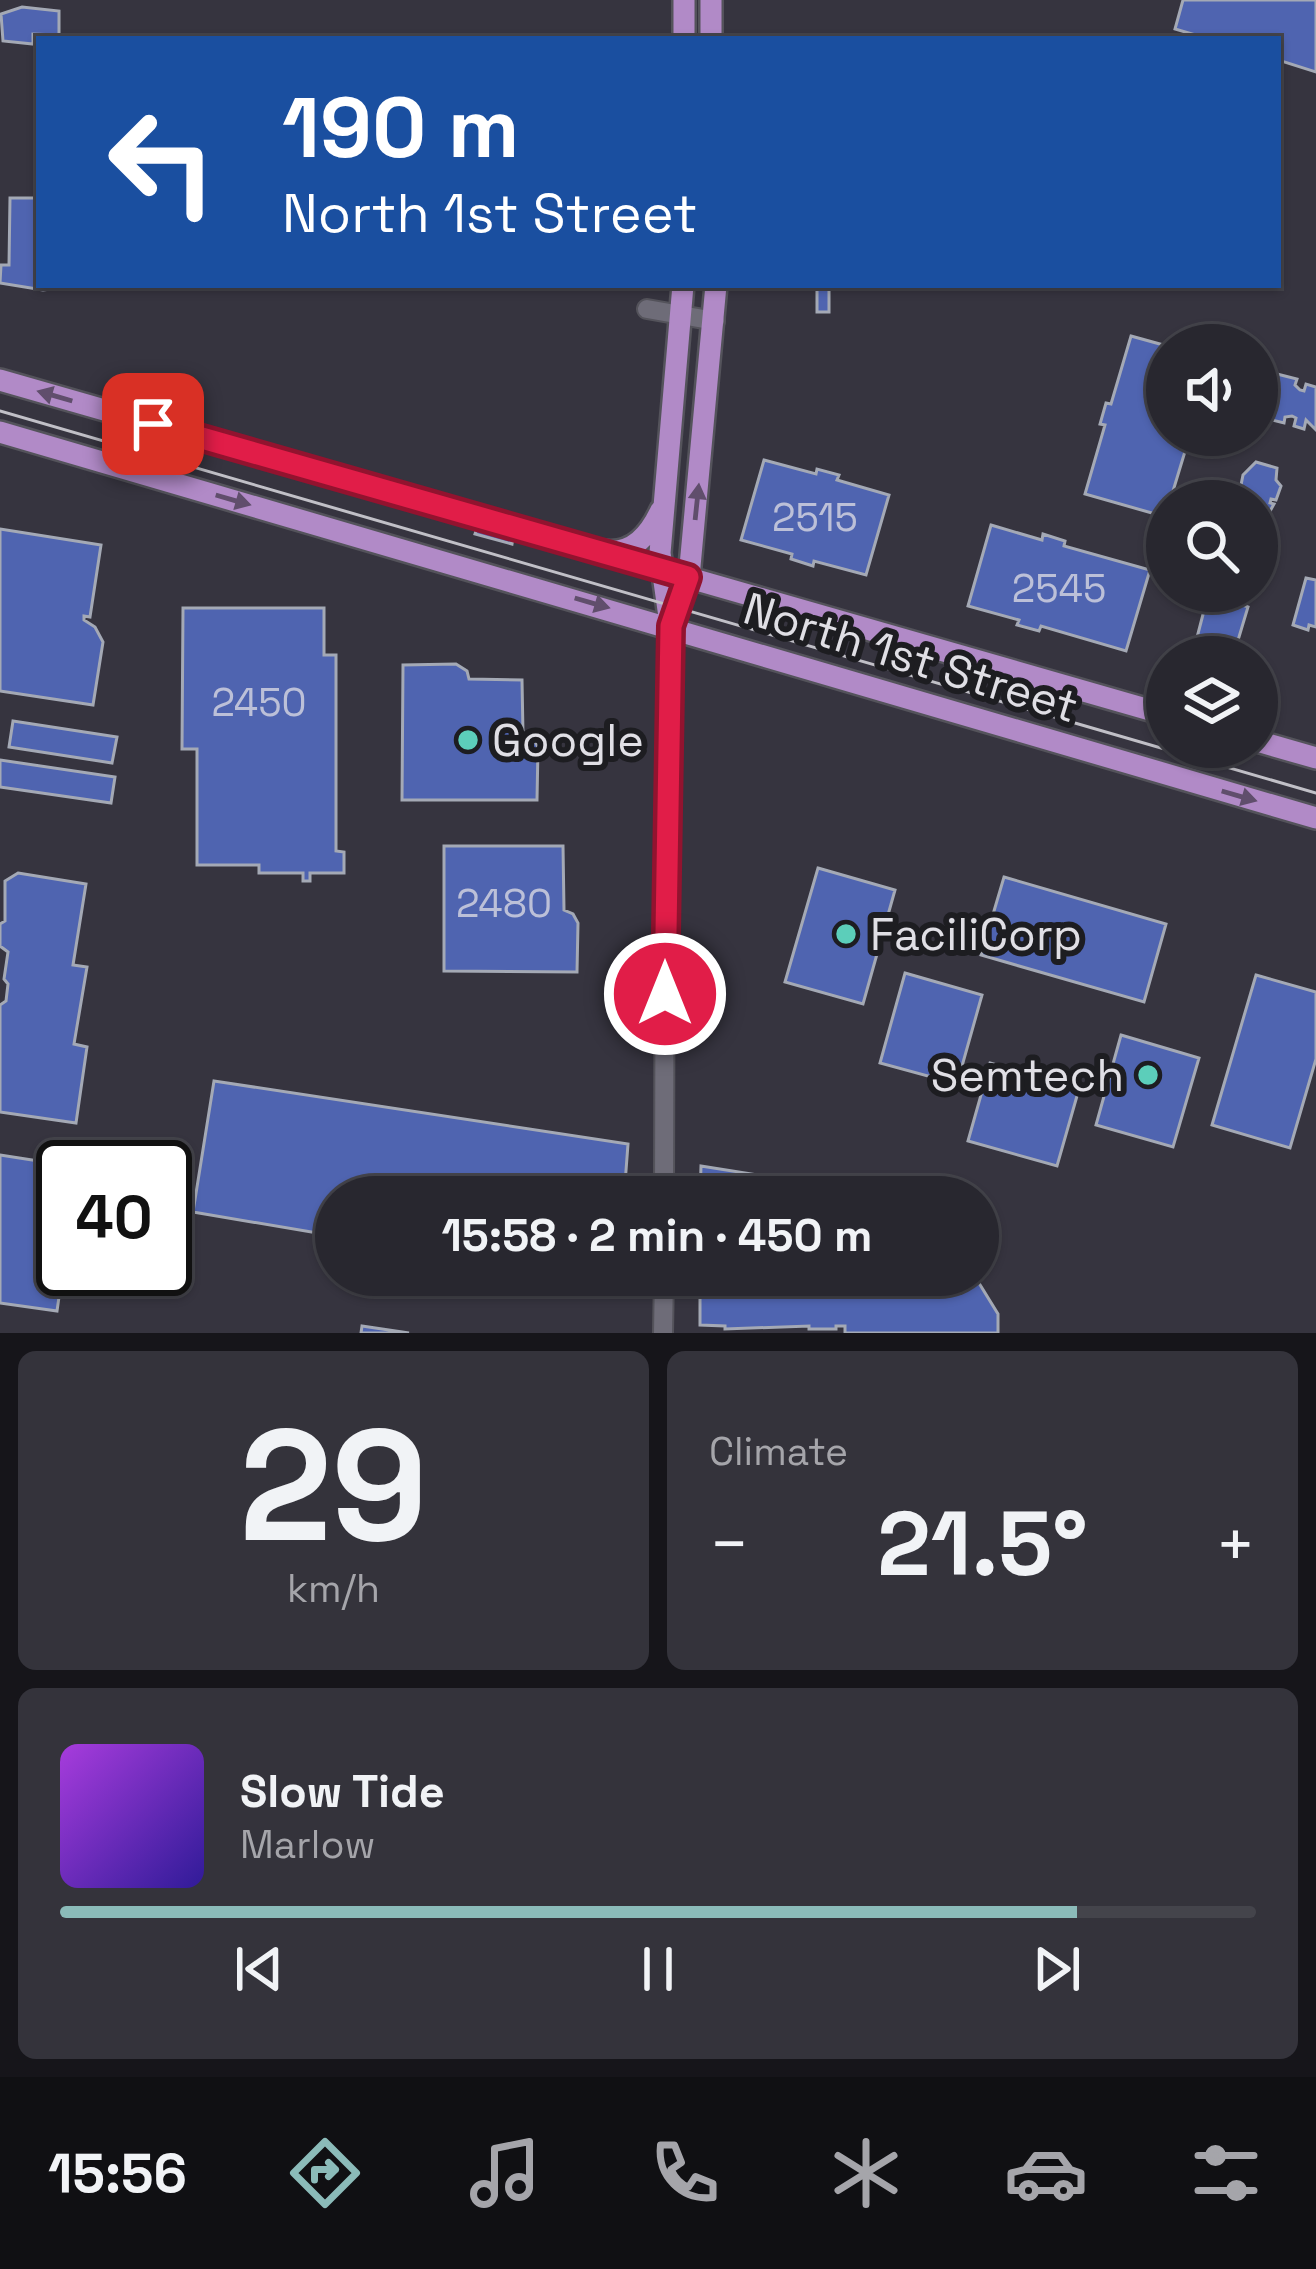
<!DOCTYPE html>
<meta charset="utf-8">
<style>
body{margin:0;font-family:"Space Grotesk",sans-serif;background:#34333b;color:#f1f3f6;height:100vh;display:flex;flex-direction:column;font-size:45px;white-space:nowrap}
*{box-sizing:border-box;margin:0}
p{font-size:39px;color:#a5a5aa}
.icon{flex:none;width:66px;height:66px;fill:none;stroke:currentColor;stroke-width:2;stroke-linecap:round;stroke-linejoin:round}
.map{position:relative;height:1333px;overflow:hidden}
.panel{display:flex;flex-direction:column;gap:18px;padding:18px;background:#16151a;flex:1}
.panel>*{flex:none}
.hud{position:absolute;left:36px;top:36px;width:1245px;height:252px;border-radius:0px;box-shadow:0 3px 9px #0004,0 0 0 3px #44444b;background:#1a4fa0;color:#fff;overflow:hidden}
.buttons{position:absolute;left:1146px;top:324px;display:grid;gap:24px}
.buttons a{display:grid;place-items:center;width:132px;height:132px;border-radius:50%;background:#28272f;box-shadow:0 3px 9px #0004,0 0 0 3px #44444b;font-size:60px}
.speed{position:absolute;left:36px;top:1140px;display:flex;gap:24px;font-size:60px;font-weight:700;text-align:center}
.speed>*{display:grid;place-content:center;width:156px;height:156px;border-radius:50%;background:#28272f;box-shadow:0 3px 9px #0004,0 0 0 3px #44444b;line-height:1}
.speed .limit{border:6px solid #111;border-radius:18px;background:#fff;color:#111}
.pin{position:absolute;display:grid;place-items:center;width:102px;height:102px;color:#fff;margin:-51px;border-radius:24px;box-shadow:0 6px 18px #0006}
.me{position:absolute;width:132px;margin:-66px;rotate:0deg;stroke-linejoin:round;filter:drop-shadow(0 0 9px #0008)}
.turn{display:flex;align-items:center;gap:42px;height:252px;padding:0 48px;font-size:54px}
.turn .icon{width:156px;height:156px;stroke-width:2.5}
.turn b{display:block;font-size:84px;line-height:102px}
.big{font-size:90px;font-weight:700;line-height:1.1}
.panel .widget{flex:1;display:flex;flex-direction:column;justify-content:center;gap:18px;min-width:0;padding:0 42px;border-radius:18px;background:#34333b}
.panel .dial{align-items:center;gap:0}
.dial b{font-size:156px;line-height:1}
.song{display:flex;align-items:center;gap:36px}
.cover{width:144px;height:144px;border-radius:18px;background:linear-gradient(135deg,hsl(280 70% 55%),hsl(250 70% 35%))}
.played{height:12px;border-radius:6px;background:linear-gradient(90deg,#8bbbb9 85%,#44444b 85%)}
.keys{display:flex;justify-content:space-around;direction:ltr}
.heat{display:flex;justify-content:space-between;align-items:center;font-size:66px;direction:ltr}
.panel .tiles{flex:1;display:grid;gap:18px;grid-template-columns:1fr 1fr}
.widget:last-child{grid-column:span 2}
.trip{position:absolute;left:315px;top:1176px;width:684px;height:120px;border-radius:60px;background:#28272f;box-shadow:0 3px 9px #0004,0 0 0 3px #44444b;font-weight:700;line-height:120px;text-align:center}
.tabs{display:flex;height:192px;justify-content:space-around;align-items:center;background:#101013;color:#a5a5aa}
.tabs .icon{width:84px;height:84px}
.tabs .active{color:#8bbbb9}
.tabs b{font-size:54px;color:#f1f3f6}
.map>svg:first-child{display:block}
.building{fill:#4f64b0;stroke:#a4a9b5;stroke-width:3}
.lines{fill:none;stroke-linecap:round;stroke-linejoin:round}
.minor-casing{stroke:#54535b;stroke-width:22}
.major-casing{stroke:#54535b;stroke-width:26}
.minor{stroke:#6e6c78;stroke-width:18}
.major{stroke:#b18ac7;stroke-width:21}
.tram{stroke:#c1c0c7;stroke-width:3}
.oneway{fill:#604e6c}
.route-casing{stroke:#92132f;stroke-width:30}
.route{stroke:#e11d48;stroke-width:21}
.poi-dot{fill:#5cceba;stroke:#1d1d21;stroke-width:4.5}
.labels{text-anchor:middle;stroke-width:12;stroke-linejoin:round;paint-order:stroke}
.number-label{font-size:39px;fill:#bcc0d8}
.street-label{font-size:45px;fill:#e0dfe5;stroke:#1d1d21}
.poi-label{font-size:45px;fill:#e0dfe5;stroke:#1d1d21;text-anchor:start}
</style>
<div class="map">
<svg width="1316" height="1333" viewBox="0 0 1316 1333">
<rect width="100%" height="100%" fill="#36343f"/>
<path class="building" d="M 1183,0 L 1316,0 L 1316,72 L 1278,60 L 1278,39 L 1209,39 L 1175,29 Z
M 22,7 L 59,11 L 59,35 L 33,34 L 33,44 L 3,41 L 1,14 Z
M 10,198 L 39,198 L 39,285 L 82,285 L 43,290 L 0,283 L 1,265 L 9,265 Z
M 817,285 L 829,285 L 829,312 L 817,312 Z
M 1131,336 L 1167,346 L 1167,435 L 1190,435 L 1170,501 L 1167,501 L 1166,517 L 1085,494 L 1105,425 L 1100,424 L 1106,403 L 1111,404 Z
M 1277,374 L 1297,379 L 1295,385 L 1300,390 L 1304,391 L 1306,384 L 1316,387 L 1316,430 L 1306,420 L 1304,429 L 1294,426 L 1296,418 L 1292,416 L 1285,417 L 1284,423 L 1264,418 L 1266,412 L 1259,410 L 1257,398 L 1262,382 L 1275,379 Z
M 764,460 L 816,474 L 817,469 L 839,475 L 837,480 L 889,495 L 866,575 L 814,561 L 813,566 L 791,559 L 792,554 L 741,540 Z
M 1256,462 L 1277,468 L 1276,480 L 1281,486 L 1276,500 L 1271,499 L 1270,503 L 1274,504 L 1264,522 L 1269,523 L 1266,538 L 1257,546 L 1257,501 L 1237,501 L 1241,501 L 1244,491 L 1240,490 L 1243,475 Z
M 991,525 L 1042,540 L 1043,534 L 1065,541 L 1064,546 L 1150,570 L 1126,651 L 1041,626 L 1039,631 L 1017,625 L 1019,620 L 968,606 Z
M 477,528 L 513,538 L 512,544 L 475,534 Z
M 0,529 L 101,545 L 90,617 L 84,616 L 84,620 L 95,627 L 103,642 L 93,705 L 0,691 Z
M 1306,578 L 1316,580 L 1316,627 L 1309,625 L 1308,630 L 1293,625 Z
M 1218,596 L 1248,607 L 1233,657 L 1206,657 L 1207,653 L 1194,649 L 1207,599 L 1216,600 Z
M 183,608 L 324,608 L 324,655 L 336,655 L 336,851 L 344,852 L 344,873 L 310,873 L 310,881 L 303,881 L 303,873 L 259,873 L 259,865 L 197,865 L 197,749 L 182,749 Z
M 456,664 L 467,671 L 469,679 L 522,680 L 523,733 L 532,736 L 538,747 L 537,800 L 402,800 L 403,665 Z
M 13,721 L 117,737 L 112,763 L 9,747 Z
M 0,760 L 115,777 L 111,803 L 0,787 Z
M 444,846 L 563,846 L 564,910 L 573,914 L 578,923 L 577,972 L 444,971 Z
M 818,868 L 895,890 L 863,1004 L 785,982 Z
M 18,873 L 86,884 L 73,965 L 87,967 L 74,1044 L 87,1047 L 76,1123 L 0,1112 L 0,1005 L 6,1001 L 8,984 L 4,979 L 8,952 L 0,946 L 0,924 L 5,921 L 5,881 Z
M 1004,877 L 1166,924 L 1144,1002 L 981,955 Z
M 905,973 L 982,995 L 957,1084 L 880,1063 Z
M 1256,975 L 1316,992 L 1316,1059 L 1290,1148 L 1212,1125 Z
M 1121,1035 L 1199,1058 L 1173,1147 L 1096,1125 Z
M 990,1063 L 1079,1089 L 1057,1166 L 968,1141 Z
M 214,1081 L 628,1144 L 624,1197 L 336,1197 L 335,1236 L 193,1212 Z
M 0,1155 L 77,1167 L 63,1167 L 63,1269 L 57,1311 L 0,1303 Z
M 701,1166 L 826,1186 L 866,1197 L 700,1197 Z
M 700,1275 L 974,1275 L 998,1314 L 998,1333 L 845,1333 L 845,1326 L 836,1326 L 836,1329 L 809,1329 L 809,1326 L 725,1329 L 725,1326 L 700,1325 Z
M 362,1326 L 409,1333 L 361,1333 Z"/>
<g class="lines">
<defs>
<path id="minor" d="M 647,309 L 715,321
M 664,1197 L 665,819 L 671,626
M 663,1333 L 664,1275"/>
<path id="major" d="M 711,0 L 711,39
M 684,39 L 684,0
M 0,380 L 1167,715
M 0,432 L 1316,818
M 604,551 C 633,555 650,534 661,510
M 670,624 L 660,553 L 683,285
M 671,626 L 689,577 L 716,285
M 1257,741 L 1316,758"/>
</defs>
<use href="#minor" class="minor-casing"/>
<use href="#major" class="major-casing"/>
<use href="#minor" class="minor"/>
<use href="#major" class="major"/>
<path class="tram" d="M 0,411 L 1316,793"/>
</g>
<defs><path id="oneway-solid" d="M-6-.8H1V-3.2L6.5 0L1 3.2V.8H-6Z" transform="scale(3)"/></defs>
<g class="oneway">
<use href="#oneway-solid" transform="translate(55 396) rotate(-164)"/>
<use href="#oneway-solid" transform="translate(233 500) rotate(16)"/>
<use href="#oneway-solid" transform="translate(697 502) rotate(-84)"/>
<use href="#oneway-solid" transform="translate(592 603) rotate(16)"/>
<use href="#oneway-solid" transform="translate(1239 796) rotate(16)"/>
</g>
<g class="lines">
<defs>
<path id="route" d="M 153,424 L 688,577 L 671,626 L 665,994"/>
</defs>
<use href="#route" class="route-casing"/>
<use href="#route" class="route"/>
</g>
<g class="poi-dot">
<circle cx="468" cy="740" r="12"/>
<circle cx="846" cy="934" r="12"/>
<circle cx="1148" cy="1075" r="12"/>
</g>
<g class="labels">
<g class="number-label">
<text x="815" y="531">2515</text>
<text x="1059" y="602">2545</text>
<text x="259" y="716">2450</text>
<text x="504" y="917">2480</text>
</g>
<g class="street-label">
<text transform="translate(911 657) rotate(17)" y="16">North 1st Street</text>
</g>
<g class="poi-label">
<text x="492" y="756">Google</text>
<text x="870" y="950">FaciliCorp</text>
<text x="1124" y="1091" text-anchor="end">Semtech</text>
</g>
</g>
</svg>
<div class="buttons">
<a><svg class="icon" aria-label="sound" viewBox="0 0 24 24"><path d="M4 9h4l5-4v14l-5-4H4zM17 9q2 3 0 6"/></svg></a>
<a><svg class="icon" aria-label="search" viewBox="0 0 24 24"><circle cx="10" cy="10" r="6"/><path d="M15 15l6 6"/></svg></a>
<a><svg class="icon" aria-label="layers" viewBox="0 0 24 24"><path d="M12 4l9 5-9 5-9-5zM3 14l9 5 9-5"/></svg></a>
</div>
<div class="speed"><div class="limit">40</div></div>
<div class="pin" style="left:153px;top:424px;background:#d93025"><svg class="icon" aria-label="arrive" viewBox="0 0 24 24"><path d="M6 21V4h12l-3 4 3 4H6"/></svg></div>
<svg class="me" style="left:665px;top:994px" viewBox="-20 -20 40 40"><circle r="17" fill="#e11d48" stroke="#fff" stroke-width="3"/><path d="M0-11L8 9 0 5-8 9z" fill="#fff"/></svg>
<div class="trip">15:58 · 2 min · 450 m</div>
<div class="hud">
<div class="turn"><svg class="icon" aria-label="left" viewBox="0 0 24 24"><path d="M17 20v-9H6M10 6l-5 5 5 5"/></svg><div><b>190 m</b>North 1st Street</div></div>
</div>
</div>
<section class="panel">
<div class="tiles">
<div class="widget dial"><b>29</b><p>km/h</p></div>
<div class="widget"><p>Climate</p>
<div class="heat"><a>−</a><b class="big">21.5°</b><a>+</a></div>
</div>
<div class="widget">
<div class="song"><i class="cover"></i><div><b>Slow Tide</b><p>Marlow</p></div></div>
<div class="played"></div>
<div class="keys"><svg class="icon" aria-label="previous" viewBox="0 0 24 24"><path d="M18 5L8 12l10 7zM5 5v14"/></svg><svg class="icon" aria-label="pause" viewBox="0 0 24 24"><path d="M8 5v14M16 5v14"/></svg><svg class="icon" aria-label="next" viewBox="0 0 24 24"><path d="M6 5l10 7-10 7zM19 5v14"/></svg></div>
</div>
</div>
</section>
<nav class="tabs">
<b>15:56</b>
<svg class="icon active" aria-label="directions" viewBox="0 0 24 24"><path d="M12 3l9 9-9 9-9-9zM9 14v-3h6M13 9l2 2-2 2"/></svg>
<svg class="icon" aria-label="music" viewBox="0 0 24 24"><path d="M9 18V5l10-2v13"/><circle cx="6" cy="18" r="3"/><circle cx="16" cy="16" r="3"/></svg>
<svg class="icon" aria-label="phone" viewBox="0 0 24 24"><path d="M5 4h4l2 5-3 2q2 4 5 5l2-3 5 2v4C11 20 4 13 5 4z"/></svg>
<svg class="icon" aria-label="climate" viewBox="0 0 24 24"><path d="M12 3v18M4 7l16 10M4 17L20 7"/></svg>
<svg class="icon" aria-label="car" viewBox="0 0 24 24"><path d="M5 17H2v-5l4-1 3-4h7l3 4 3 1v5h-3M9 17h6M6 11h13"/><circle cx="7" cy="17" r="2"/><circle cx="17" cy="17" r="2"/></svg>
<svg class="icon" aria-label="filters" viewBox="0 0 24 24"><path d="M4 7h16M4 17h16"/><circle cx="9" cy="7" r="2"/><circle cx="15" cy="17" r="2"/></svg>
</nav>
